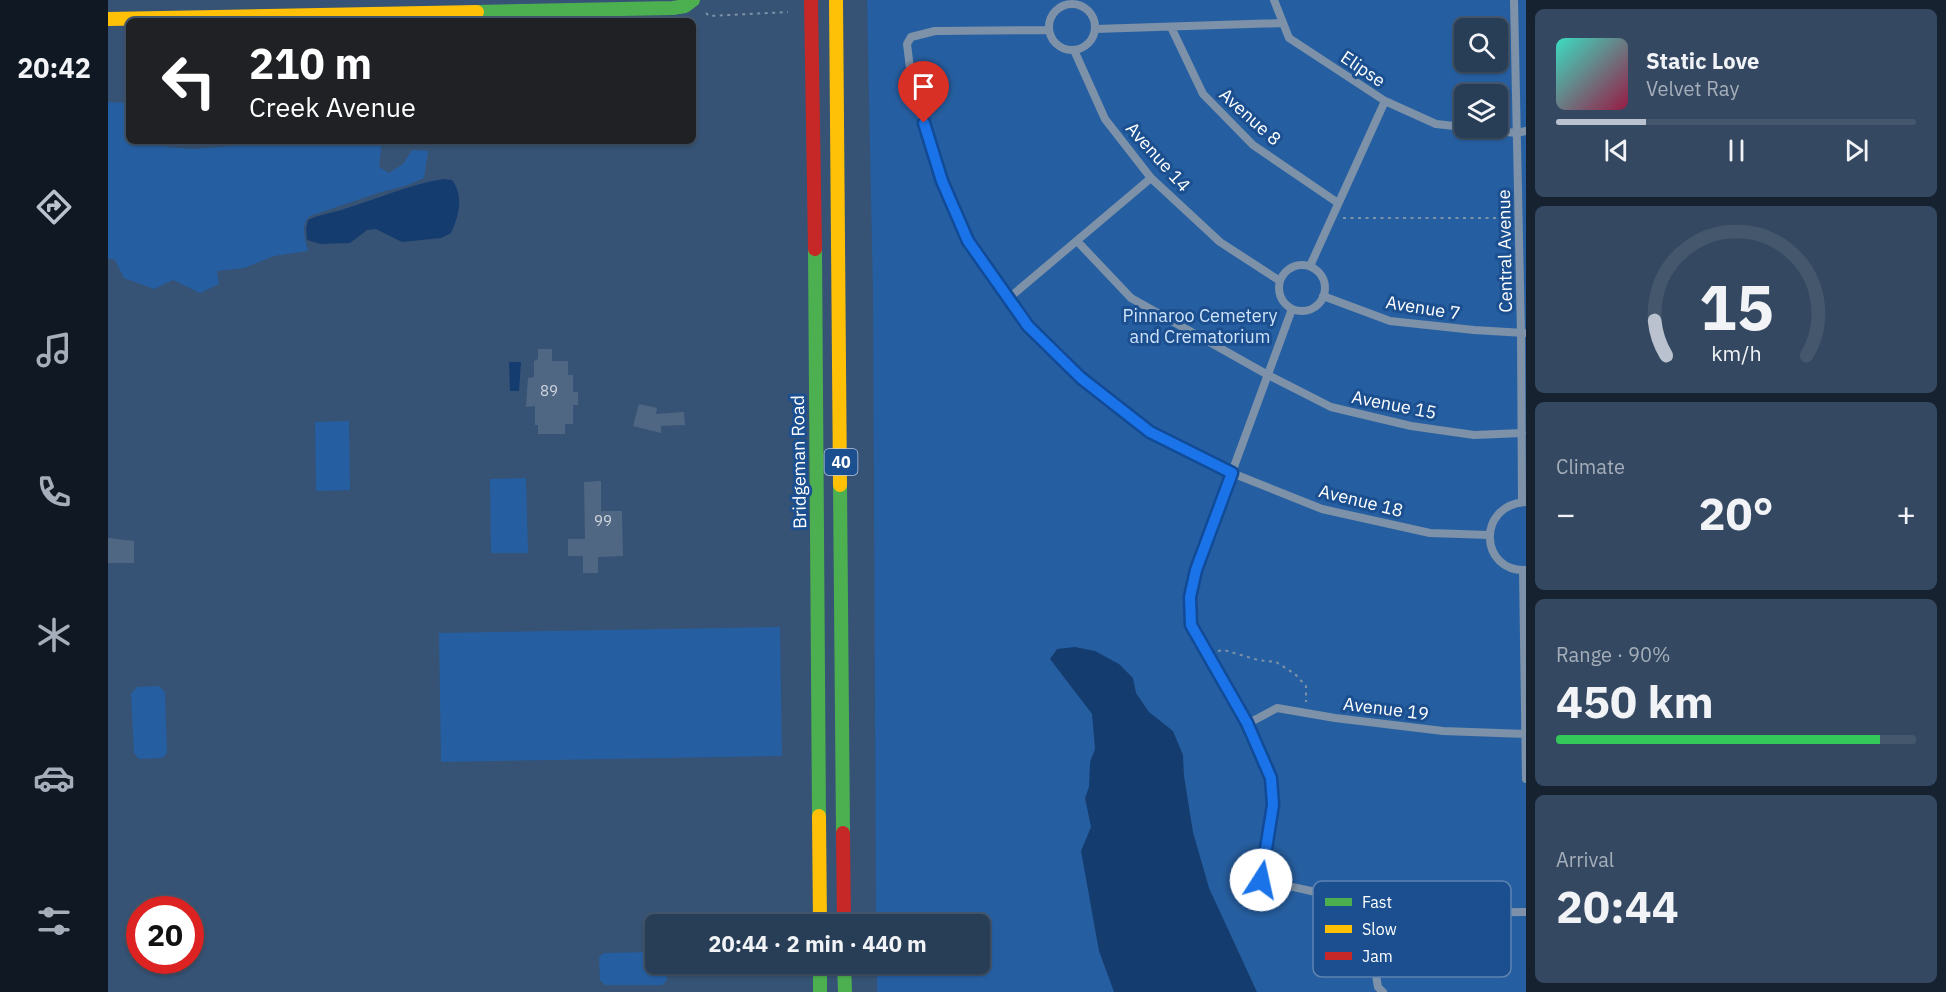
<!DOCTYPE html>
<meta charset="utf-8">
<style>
body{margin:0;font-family:"IBM Plex Sans",sans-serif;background:#344961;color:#f1f3f6;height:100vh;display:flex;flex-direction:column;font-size:22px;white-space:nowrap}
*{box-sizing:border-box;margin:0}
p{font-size:20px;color:#a5aeba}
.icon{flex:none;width:33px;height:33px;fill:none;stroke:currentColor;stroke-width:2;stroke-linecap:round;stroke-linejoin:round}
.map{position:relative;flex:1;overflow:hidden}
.drawer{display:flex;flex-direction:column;gap:9px;padding:9px;background:#162230;width:420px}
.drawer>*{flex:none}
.top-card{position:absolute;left:18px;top:18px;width:570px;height:126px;border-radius:9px;box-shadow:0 2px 4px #0004,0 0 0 2px #44576d;background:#202124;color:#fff;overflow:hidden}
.fabs{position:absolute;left:1346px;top:18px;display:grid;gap:12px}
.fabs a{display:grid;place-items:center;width:54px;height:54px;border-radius:9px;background:#283e57;box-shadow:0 2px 4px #0004,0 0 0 2px #44576d;font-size:30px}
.speed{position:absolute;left:18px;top:896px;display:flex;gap:12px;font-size:30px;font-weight:700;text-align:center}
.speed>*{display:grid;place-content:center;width:78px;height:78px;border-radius:50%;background:#283e57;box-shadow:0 2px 4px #0004,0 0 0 2px #44576d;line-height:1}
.speed .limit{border:9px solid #d22;background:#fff;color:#111}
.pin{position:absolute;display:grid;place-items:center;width:51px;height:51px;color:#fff;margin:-62px -26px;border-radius:50% 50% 50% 0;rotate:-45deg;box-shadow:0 0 6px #0007}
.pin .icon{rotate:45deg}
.me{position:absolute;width:66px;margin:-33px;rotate:10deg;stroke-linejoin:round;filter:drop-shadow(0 0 4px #0008)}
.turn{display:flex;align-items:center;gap:21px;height:126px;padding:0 24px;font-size:27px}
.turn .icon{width:78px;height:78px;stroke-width:2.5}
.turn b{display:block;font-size:42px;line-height:51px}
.big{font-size:45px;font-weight:800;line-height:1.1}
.drawer .widget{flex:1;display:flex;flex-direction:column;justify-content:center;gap:9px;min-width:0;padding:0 21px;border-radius:9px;background:#344961}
.drawer .dial{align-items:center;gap:0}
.dial svg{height:156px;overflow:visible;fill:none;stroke:#44576d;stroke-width:7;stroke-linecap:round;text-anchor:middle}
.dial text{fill:#f1f3f6;stroke:none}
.song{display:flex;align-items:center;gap:18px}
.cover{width:72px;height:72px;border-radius:9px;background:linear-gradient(135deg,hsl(170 70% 55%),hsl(340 70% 35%))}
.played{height:6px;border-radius:3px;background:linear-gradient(90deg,#b9c2ce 25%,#44576d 25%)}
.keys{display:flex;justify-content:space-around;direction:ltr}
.heat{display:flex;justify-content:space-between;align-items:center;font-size:33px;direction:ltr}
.charge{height:9px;border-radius:4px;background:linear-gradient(90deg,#34c759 90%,#44576d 0)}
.trip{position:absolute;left:537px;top:914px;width:345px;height:60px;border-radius:9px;background:#283e57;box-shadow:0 2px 4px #0004,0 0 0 2px #44576d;font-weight:800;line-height:60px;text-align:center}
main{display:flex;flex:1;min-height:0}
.tabs{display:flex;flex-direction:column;width:108px;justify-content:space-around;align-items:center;background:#101923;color:#a5aeba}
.tabs .icon{width:42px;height:42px}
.tabs .active{color:#b9c2ce}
.tabs b{font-size:27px;color:#f1f3f6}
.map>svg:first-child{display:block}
.green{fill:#265fa1;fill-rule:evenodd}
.water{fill:#153c6e}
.building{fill:#506783}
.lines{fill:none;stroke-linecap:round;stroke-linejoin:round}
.path{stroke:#7d92a8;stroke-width:2;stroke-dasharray:3 4.5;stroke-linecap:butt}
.lane{stroke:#7d92a8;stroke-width:8}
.fast{stroke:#4caf50;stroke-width:14}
.slow{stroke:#ffc107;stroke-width:14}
.jam{stroke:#c62828;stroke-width:14}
.route-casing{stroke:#114b97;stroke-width:15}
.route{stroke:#1a73e8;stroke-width:10}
.labels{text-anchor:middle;stroke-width:6;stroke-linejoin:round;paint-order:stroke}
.number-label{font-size:15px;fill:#d3d9e0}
.shield{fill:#1b4f8f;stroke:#bbcadd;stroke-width:1.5}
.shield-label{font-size:16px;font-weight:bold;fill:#fff}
.street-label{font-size:18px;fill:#fff;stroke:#1b4f8f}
.park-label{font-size:18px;fill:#cfe3fa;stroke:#1b4f8f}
.key{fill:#1b4f8f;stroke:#5f84b1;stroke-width:1.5}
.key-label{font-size:16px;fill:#fff}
</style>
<main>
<nav class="tabs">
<b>20:42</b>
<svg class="icon active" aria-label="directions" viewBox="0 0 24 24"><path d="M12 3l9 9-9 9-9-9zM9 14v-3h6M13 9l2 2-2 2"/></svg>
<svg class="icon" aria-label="music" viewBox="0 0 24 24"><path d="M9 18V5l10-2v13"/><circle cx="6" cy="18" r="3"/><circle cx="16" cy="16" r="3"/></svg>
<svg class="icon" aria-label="phone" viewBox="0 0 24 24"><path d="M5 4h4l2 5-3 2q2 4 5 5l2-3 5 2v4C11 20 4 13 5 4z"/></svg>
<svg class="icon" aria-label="climate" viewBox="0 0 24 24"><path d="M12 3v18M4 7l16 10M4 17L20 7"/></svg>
<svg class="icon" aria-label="car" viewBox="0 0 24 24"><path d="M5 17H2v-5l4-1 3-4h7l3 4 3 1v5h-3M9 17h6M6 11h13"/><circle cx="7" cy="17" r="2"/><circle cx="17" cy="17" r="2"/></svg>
<svg class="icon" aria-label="filters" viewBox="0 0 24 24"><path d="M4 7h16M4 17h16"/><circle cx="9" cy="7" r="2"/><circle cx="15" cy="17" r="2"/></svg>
</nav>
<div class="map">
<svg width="1418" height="992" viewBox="0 0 1418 992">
<rect width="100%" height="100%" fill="#365274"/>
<path class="green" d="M 759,0 L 1418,0 L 1418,992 L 769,992 L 769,963 L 872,963 L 872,924 L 768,924 L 765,293 ZM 1356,28 L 1389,28 L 1389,62 L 1356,62 ZM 1356,94 L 1389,94 L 1389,128 L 1356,128 Z
M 0,102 L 21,103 L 21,141 L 51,141 L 59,147 L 85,149 L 123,146 L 130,141 L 274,141 L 271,167 L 281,173 L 295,164 L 304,150 L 320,151 L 316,178 L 300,185 L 270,193 L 202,216 C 192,224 197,240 200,251 L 166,256 L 136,268 L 109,271 L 111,284 L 92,293 L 65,280 L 46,289 L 16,278 L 7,260 L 0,258 Z
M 241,421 L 242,490 L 208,491 L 207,422 Z
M 418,478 L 420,553 L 383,553 L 382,479 Z
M 672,627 L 674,756 L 333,762 L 331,633 Z
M 51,686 L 57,692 L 59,753 L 54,758 L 31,759 L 26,753 L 23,694 L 29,687 Z
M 547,952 L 548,963 L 559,963 L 559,980 L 554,985 L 497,985 L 492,980 L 491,957 L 496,953 Z"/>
<path class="water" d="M 336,179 L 344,180 C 356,196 351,216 343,233 L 333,238 L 294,242 L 268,229 L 259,230 L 242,243 L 212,244 L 199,240 L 198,229 L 200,220 C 213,214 224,213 236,209 C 270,199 301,184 336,179 Z
M 401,362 L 413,362 L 411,391 L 402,391 Z
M 967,647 L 987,651 L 1011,664 L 1025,678 L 1028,693 L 1041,712 L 1065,731 L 1075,755 L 1076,776 L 1085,832 L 1101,888 L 1149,992 L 1006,992 L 991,951 L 973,851 L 983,827 L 977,798 L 981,787 L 982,762 L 987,749 L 984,714 L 942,659 L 949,649 Z"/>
<path class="building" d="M 430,349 L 444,349 L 444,361 L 460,361 L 460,375 L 465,375 L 465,392 L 470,392 L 470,405 L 465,405 L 465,424 L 457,424 L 457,434 L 430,434 L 430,425 L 427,425 L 427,406 L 418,407 L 420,378 L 426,377 L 426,361 L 430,359 Z
M 531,404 L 549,408 L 548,414 L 576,412 L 577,425 L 553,426 L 553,433 L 525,426 Z
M 493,481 L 493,511 L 514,511 L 515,556 L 490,557 L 490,573 L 475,573 L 475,556 L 460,556 L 460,539 L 477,539 L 476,482 Z
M 0,538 L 26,541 L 26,563 L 0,563 Z"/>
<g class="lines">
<path class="path" d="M 598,13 L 601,16 L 680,12
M 1235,218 L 1401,218
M 1110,651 L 1116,650 L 1150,660 L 1168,662 L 1187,674 L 1198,686 L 1198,702"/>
<path class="lane" d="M 1166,0 L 1181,38 L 1277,101 L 1328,124 L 1356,127
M 1406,0 L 1413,333 L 1414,502
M941 27a23 23 0 1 1 46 0a23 23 0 1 1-46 0Z
M 1063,27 L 1095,94 L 1145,145 L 1230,203
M 987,29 L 1175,23
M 941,30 L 827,31 L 803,37 L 799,44 L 804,84 L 834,181 L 860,241 L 920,326 L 973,378 L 1042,432 L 1124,473 L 1214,509 L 1322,533 L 1381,535
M 966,50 L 997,119 L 1043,178 L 1112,242 L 1172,281
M 1358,128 L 1409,133 L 1418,131
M 969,241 L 1023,298 L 1160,375 L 1223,407 L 1303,426 L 1366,435 L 1414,433
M1171 288a23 23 0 1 1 46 0a23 23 0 1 1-46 0Z
M 1202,266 L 1277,101
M 1215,296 L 1282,321 L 1366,330 L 1416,333
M 901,298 L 1043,178
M 1184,309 L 1088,570 L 1081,597 L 1083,625 L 1139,724 L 1163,778 L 1165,805 L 1153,880 L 1226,896 L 1327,913 L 1418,912
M 1417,502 C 1368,506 1372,572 1418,570
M 1415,570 L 1418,779
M 1139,724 L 1169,708 L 1227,718 L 1335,731 L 1418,734
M 1255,901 L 1270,987 L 1275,992"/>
<path class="fast" d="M 369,12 L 565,8 L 577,6 L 585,0
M 707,249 L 711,816
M 732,485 L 735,833
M 712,963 L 712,992
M 736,963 L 737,992"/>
<path class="slow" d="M 728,0 L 732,485
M 0,19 L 369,12
M 711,816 L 712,924"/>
<path class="jam" d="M 703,0 L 707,249
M 735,833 L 736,924"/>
</g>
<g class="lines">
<defs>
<path id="route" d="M 816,123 L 834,181 L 860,241 L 920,326 L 973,378 L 1042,432 L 1124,473 L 1088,570 L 1082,597 L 1083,625 L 1139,723 L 1163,778 L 1165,805 L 1153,880"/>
</defs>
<use href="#route" class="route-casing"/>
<use href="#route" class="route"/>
</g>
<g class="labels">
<g class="number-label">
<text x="441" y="396">89</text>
<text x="495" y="526">99</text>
</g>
<rect class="shield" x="716.5" y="449" width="33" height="26" rx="4.5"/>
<g class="shield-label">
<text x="733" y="468">40</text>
</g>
<g class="street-label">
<text transform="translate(1255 69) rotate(34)" y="6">Elipse</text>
<text transform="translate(1142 117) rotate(42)" y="6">Avenue 8</text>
<text transform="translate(1050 157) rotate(48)" y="6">Avenue 14</text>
<text transform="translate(1397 251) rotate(-91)" y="6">Central Avenue</text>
<text transform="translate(1315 308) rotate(9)" y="6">Avenue 7</text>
<text transform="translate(1286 405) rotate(11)" y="6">Avenue 15</text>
<text transform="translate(691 462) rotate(-91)" y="6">Bridgeman Road</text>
<text transform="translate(1253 501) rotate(14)" y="6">Avenue 18</text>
<text transform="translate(1278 709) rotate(7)" y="6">Avenue 19</text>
</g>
<g class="park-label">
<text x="1092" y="322">Pinnaroo Cemetery<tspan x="1092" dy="21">and Crematorium</tspan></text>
</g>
</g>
<rect x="1205" y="881" width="198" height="96" rx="9" class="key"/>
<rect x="1217" y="898" width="27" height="8" fill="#4caf50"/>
<rect x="1217" y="925" width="27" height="8" fill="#ffc107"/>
<rect x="1217" y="952" width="27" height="8" fill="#c62828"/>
<g class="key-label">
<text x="1254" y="908">Fast</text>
<text x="1254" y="935">Slow</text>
<text x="1254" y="962">Jam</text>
</g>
</svg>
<div class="fabs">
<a><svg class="icon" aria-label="search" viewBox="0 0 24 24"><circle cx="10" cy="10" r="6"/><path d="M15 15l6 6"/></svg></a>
<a><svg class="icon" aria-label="layers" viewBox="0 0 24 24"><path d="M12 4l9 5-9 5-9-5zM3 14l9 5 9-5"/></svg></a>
</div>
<div class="speed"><div class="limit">20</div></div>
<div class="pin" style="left:816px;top:123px;background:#d93025"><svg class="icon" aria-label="arrive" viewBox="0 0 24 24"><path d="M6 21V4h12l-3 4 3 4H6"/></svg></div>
<svg class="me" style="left:1153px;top:880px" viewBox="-20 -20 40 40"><circle r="19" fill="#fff"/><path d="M0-13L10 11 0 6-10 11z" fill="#1a73e8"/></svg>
<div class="trip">20:44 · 2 min · 440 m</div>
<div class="top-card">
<div class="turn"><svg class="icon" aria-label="left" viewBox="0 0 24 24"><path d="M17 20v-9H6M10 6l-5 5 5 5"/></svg><div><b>210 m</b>Creek Avenue</div></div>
</div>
</div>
<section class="drawer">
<div class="widget">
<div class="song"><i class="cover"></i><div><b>Static Love</b><p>Velvet Ray</p></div></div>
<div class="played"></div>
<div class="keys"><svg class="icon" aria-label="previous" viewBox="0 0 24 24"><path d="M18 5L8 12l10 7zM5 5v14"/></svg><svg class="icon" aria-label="pause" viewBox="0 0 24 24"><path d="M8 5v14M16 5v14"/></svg><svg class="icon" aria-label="next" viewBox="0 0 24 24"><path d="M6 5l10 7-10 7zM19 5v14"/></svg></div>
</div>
<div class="widget dial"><svg viewBox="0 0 100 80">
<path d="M14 69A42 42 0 1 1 86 69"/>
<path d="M14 69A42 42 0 0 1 8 51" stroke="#b9c2ce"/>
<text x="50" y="56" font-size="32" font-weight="700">15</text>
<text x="50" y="72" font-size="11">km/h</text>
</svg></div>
<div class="widget"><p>Climate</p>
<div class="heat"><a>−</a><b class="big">20°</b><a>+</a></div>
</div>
<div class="widget"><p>Range · 90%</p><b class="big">450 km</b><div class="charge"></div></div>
<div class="widget"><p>Arrival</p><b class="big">20:44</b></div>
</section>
</main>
